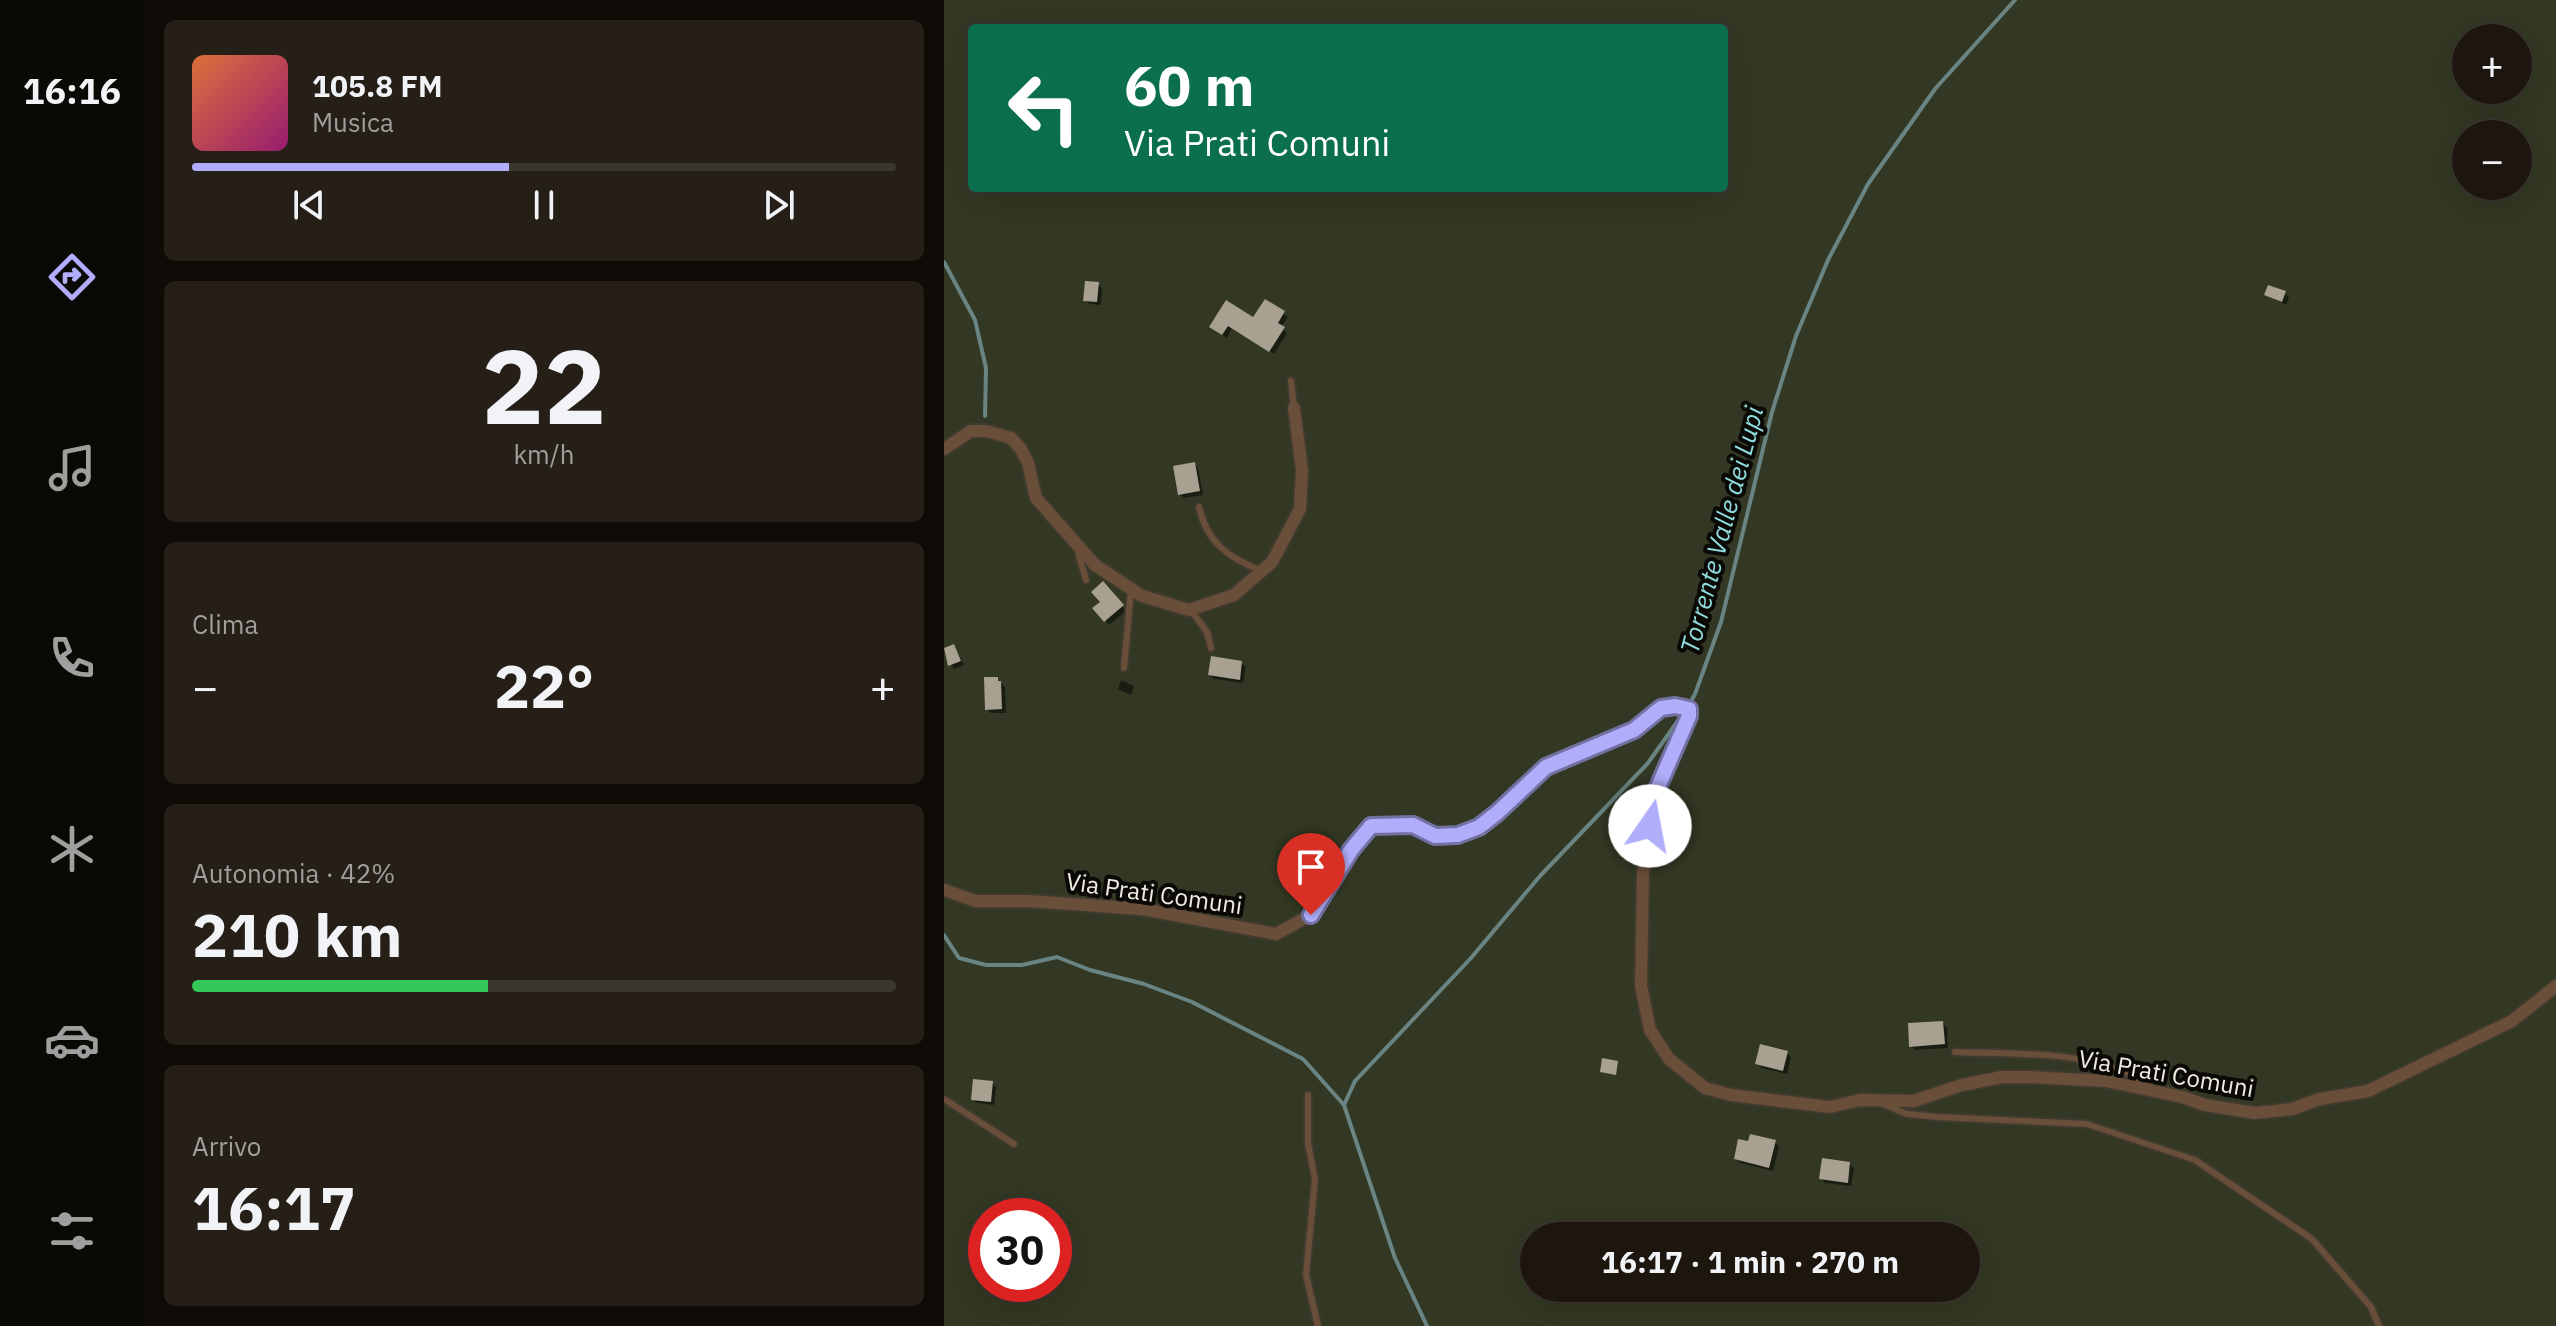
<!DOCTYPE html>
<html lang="it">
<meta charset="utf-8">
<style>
body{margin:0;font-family:"IBM Plex Sans",sans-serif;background:#251f17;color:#f1f3f6;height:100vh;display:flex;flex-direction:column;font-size:30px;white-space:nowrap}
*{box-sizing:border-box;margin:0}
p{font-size:26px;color:#a09f9e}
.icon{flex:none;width:44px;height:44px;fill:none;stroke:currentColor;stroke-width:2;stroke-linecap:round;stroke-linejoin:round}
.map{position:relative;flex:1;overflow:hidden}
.sheet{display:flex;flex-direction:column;gap:20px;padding:20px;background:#0f0c08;width:800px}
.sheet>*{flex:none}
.hud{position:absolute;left:24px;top:24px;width:760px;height:168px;border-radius:8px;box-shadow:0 8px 32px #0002,0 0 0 2px #3a352e;background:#0b6e4f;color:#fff;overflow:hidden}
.tools{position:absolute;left:1508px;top:24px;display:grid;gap:16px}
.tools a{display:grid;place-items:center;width:80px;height:80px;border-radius:50%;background:#1c160e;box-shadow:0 8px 32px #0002,0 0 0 2px #3a352e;font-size:40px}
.speed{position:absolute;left:24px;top:1198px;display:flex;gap:16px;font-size:40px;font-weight:700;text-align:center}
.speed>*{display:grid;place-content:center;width:104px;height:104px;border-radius:50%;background:#1c160e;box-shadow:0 8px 32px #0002,0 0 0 2px #3a352e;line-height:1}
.speed .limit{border:12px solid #d22;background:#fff;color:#111}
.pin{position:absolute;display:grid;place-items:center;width:68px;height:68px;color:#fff;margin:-82px -34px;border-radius:50% 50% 50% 0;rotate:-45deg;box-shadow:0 0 8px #0007}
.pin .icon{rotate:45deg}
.me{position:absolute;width:88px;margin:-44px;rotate:12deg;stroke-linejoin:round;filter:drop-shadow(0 0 6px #0008)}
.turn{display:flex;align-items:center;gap:28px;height:168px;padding:0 24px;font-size:36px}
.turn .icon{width:104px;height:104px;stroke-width:2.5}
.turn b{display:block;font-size:56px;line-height:68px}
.big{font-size:60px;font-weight:800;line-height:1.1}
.sheet .card{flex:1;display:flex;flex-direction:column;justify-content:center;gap:12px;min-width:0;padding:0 28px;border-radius:12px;background:#251f17}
.sheet .dial{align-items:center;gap:0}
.dial b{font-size:104px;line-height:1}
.song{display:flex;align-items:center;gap:24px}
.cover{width:96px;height:96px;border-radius:12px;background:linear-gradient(135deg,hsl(20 70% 55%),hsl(320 70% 35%))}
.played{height:8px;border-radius:4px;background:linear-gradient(90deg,#b0aefa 45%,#3a352e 45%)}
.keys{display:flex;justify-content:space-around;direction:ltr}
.heat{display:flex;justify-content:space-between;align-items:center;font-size:44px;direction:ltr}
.charge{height:12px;border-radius:6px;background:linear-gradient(90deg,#34c759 42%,#3a352e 0)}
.trip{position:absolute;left:576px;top:1222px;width:460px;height:80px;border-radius:40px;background:#1c160e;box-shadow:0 8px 32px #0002,0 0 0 2px #3a352e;font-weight:800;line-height:80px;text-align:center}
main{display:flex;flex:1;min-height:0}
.tabs{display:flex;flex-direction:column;width:144px;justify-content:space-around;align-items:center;background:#0b0906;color:#a09f9e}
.tabs .icon{width:56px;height:56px}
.tabs .selected{color:#b0aefa}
.tabs b{font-size:36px;color:#f1f3f6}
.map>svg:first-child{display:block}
.green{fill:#323823;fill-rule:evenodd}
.shadow{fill:#0007}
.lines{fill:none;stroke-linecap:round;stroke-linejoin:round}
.stream{stroke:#698482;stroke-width:4}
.building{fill:#a8a091}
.lane-casing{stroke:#413b2f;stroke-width:10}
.street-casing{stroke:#413b2f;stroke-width:16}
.lane{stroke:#694e3a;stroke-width:6}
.street{stroke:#694e3a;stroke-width:12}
.route-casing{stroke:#7271a2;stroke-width:20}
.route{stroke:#b0aefa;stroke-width:14}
.labels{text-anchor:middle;stroke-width:8;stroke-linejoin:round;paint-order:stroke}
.street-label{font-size:24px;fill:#f0ece4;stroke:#0b0905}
.water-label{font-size:26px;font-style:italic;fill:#8edadc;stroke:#0b0905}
</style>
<main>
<nav class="tabs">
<b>16:16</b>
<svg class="icon selected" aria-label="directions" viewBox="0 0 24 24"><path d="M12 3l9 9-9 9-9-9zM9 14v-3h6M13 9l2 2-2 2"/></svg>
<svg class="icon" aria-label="music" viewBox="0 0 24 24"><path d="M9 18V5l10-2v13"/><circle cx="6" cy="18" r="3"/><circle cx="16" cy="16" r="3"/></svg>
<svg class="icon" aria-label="phone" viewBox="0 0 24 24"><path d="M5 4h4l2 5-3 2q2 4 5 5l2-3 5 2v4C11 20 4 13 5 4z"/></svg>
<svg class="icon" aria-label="climate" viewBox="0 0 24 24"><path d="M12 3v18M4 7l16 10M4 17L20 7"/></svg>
<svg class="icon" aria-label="car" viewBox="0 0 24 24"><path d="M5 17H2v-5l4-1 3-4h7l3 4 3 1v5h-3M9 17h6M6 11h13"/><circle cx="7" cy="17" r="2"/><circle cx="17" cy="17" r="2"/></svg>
<svg class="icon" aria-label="filters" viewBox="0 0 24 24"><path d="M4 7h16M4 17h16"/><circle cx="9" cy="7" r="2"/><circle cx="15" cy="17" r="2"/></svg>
</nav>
<section class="sheet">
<div class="card">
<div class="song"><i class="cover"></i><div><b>105.8 FM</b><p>Musica</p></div></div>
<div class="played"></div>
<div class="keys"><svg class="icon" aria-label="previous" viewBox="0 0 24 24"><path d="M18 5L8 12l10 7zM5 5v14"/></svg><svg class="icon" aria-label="pause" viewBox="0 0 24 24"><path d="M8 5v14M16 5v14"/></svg><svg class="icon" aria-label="next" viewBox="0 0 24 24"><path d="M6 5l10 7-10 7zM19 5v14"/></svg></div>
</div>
<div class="card dial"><b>22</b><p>km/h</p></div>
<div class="card"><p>Clima</p>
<div class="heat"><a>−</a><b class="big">22°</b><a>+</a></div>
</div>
<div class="card"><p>Autonomia · 42%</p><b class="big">210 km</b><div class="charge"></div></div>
<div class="card"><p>Arrivo</p><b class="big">16:17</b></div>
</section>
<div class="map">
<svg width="1612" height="1326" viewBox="0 0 1612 1326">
<rect width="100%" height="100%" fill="#251e12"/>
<path class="green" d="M 0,0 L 1612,0 L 1612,1326 L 0,1326 ZM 28,28 L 780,28 L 780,188 L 28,188 ZM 1522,38 L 1574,38 L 1574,90 L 1522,90 ZM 1522,134 L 1574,134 L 1574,186 L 1522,186 ZM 42,1216 L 110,1216 L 110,1284 L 42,1284 ZM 590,1236 L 1022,1236 L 1022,1288 L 590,1288 Z"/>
<path class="shadow" d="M 154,284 L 158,288 L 157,305 L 146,304 L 141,300 Z
M 1340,293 L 1345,297 L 1342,305 L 1323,295 Z
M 321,301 L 344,317 L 337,327 L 343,333 L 330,354 L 288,328 L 283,338 L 268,327 L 310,320 Z
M 250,464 L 254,468 L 259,495 L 240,498 L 236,494 Z
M 163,588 L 182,611 L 165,625 L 151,609 L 159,602 Z
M 10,646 L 20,665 L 10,669 L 0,650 Z
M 297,663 L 302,667 L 299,683 L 270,679 L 266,675 Z
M 53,679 L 61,687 L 62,713 L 47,713 L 43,709 Z
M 177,680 L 190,686 L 187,695 L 174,689 Z
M 998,1023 L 1003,1027 L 1004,1048 L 971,1050 L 967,1046 Z
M 843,1053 L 847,1057 L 843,1074 L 818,1068 L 813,1064 Z
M 48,1083 L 52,1087 L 50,1105 L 33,1103 L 29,1099 Z
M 831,1142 L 835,1146 L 829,1171 L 796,1163 L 792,1159 Z
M 905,1164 L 910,1168 L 907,1186 L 881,1183 L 877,1178 Z"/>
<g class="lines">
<path class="stream" d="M 0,262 L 31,320 L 42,368 L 41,416
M 0,935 L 15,958 L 42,965 L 78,965 L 113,957 L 146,970 L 200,984 L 248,1002 L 359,1059 L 400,1105 L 451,1258 L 483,1326
M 400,1105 L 411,1081 L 527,958 L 596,876 L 704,763 L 743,708 L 751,694 L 777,622 L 828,412 L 852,336 L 884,260 L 924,184 L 991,89 L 1071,0"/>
</g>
<path class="building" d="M 141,281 L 155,282 L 153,302 L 139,301 Z
M 1324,285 L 1342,291 L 1338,302 L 1320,295 Z
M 321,299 L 341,311 L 334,323 L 341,327 L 325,352 L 284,326 L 278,335 L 265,327 L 282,300 L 309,317 Z
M 251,462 L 256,491 L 234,495 L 229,466 Z
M 159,581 L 180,605 L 160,622 L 148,608 L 156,602 L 147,592 Z
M 10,644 L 17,661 L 4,666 L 0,648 Z
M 267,656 L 298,661 L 296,680 L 264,675 Z
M 40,677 L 54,677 L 54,681 L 57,681 L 58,709 L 41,710 Z
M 999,1021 L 1001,1044 L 965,1047 L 964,1023 Z
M 816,1044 L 844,1051 L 839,1071 L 811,1064 Z
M 658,1058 L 674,1061 L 672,1075 L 656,1072 Z
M 29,1079 L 49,1081 L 47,1102 L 27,1100 Z
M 806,1134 L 832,1140 L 825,1168 L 790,1159 L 794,1139 L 804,1141 Z
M 878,1158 L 906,1162 L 904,1183 L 875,1179 Z"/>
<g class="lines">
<defs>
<path id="lane" d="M 347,381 L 350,408
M 255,507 C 263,543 285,558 318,571
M 133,549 L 142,580
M 246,609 L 263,632 L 267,648
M 180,668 L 187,589
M 1011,1052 C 1063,1054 1131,1051 1179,1071 C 1188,1075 1197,1081 1206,1086
M 364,1095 L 364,1144 L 371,1179 L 362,1275 L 374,1326
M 0,1099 L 70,1144
M 939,1104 L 963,1114 L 994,1117 L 1143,1124 L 1251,1160 L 1368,1239 L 1427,1307 L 1435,1326"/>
<path id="street" d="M 0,449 L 27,431 L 42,431 L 67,438 L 77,449 L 84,463 L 92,498 L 151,565 L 198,596 L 245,610 L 290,595 L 328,562 L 356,509 L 358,470 L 350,408
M 0,890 L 32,901 L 84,901 L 198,909 L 332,934 L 367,915 L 407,850 L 427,826 L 469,825 L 491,836 L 514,835 L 535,827 L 553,813 L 602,767 L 690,730 L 717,708 L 731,706 L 745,709 L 745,716 L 714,787 L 706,826 L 699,873 L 697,986 L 706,1030 L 725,1059 L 761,1088 L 787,1095 L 886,1107 L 916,1100 L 970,1101 L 1018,1085 L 1058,1077 L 1085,1077 L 1162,1081 L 1238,1097 L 1261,1105 L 1311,1113 L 1348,1109 L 1376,1099 L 1424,1091 L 1568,1021 L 1612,986"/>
</defs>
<use href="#lane" class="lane-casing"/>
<use href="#street" class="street-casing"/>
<use href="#lane" class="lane"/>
<use href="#street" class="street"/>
</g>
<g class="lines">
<defs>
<path id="route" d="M 367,915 L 407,850 L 427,826 L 469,825 L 491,836 L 514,835 L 535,827 L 553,813 L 602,767 L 690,730 L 717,708 L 731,706 L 745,709 L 745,716 L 714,787 L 706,826"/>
</defs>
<use href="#route" class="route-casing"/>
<use href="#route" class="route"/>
</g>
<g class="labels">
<g class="street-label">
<text transform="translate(210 894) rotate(8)" y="8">Via Prati Comuni</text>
<text transform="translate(1222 1074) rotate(10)" y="8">Via Prati Comuni</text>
</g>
<g class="water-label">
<text transform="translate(778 530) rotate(-75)" y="9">Torrente Valle dei Lupi</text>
</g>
</g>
</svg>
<div class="tools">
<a>+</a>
<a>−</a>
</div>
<div class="speed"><div class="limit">30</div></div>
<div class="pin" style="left:367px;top:915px;background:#d93025"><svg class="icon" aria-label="arrive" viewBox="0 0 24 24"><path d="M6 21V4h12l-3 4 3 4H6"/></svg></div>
<svg class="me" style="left:706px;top:826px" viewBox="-20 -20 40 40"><circle r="19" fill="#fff"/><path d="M0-13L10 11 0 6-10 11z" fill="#b0aefa"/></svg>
<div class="trip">16:17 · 1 min · 270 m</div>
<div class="hud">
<div class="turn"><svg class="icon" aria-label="left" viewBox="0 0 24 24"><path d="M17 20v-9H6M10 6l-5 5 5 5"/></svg><div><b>60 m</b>Via Prati Comuni</div></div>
</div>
</div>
</main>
